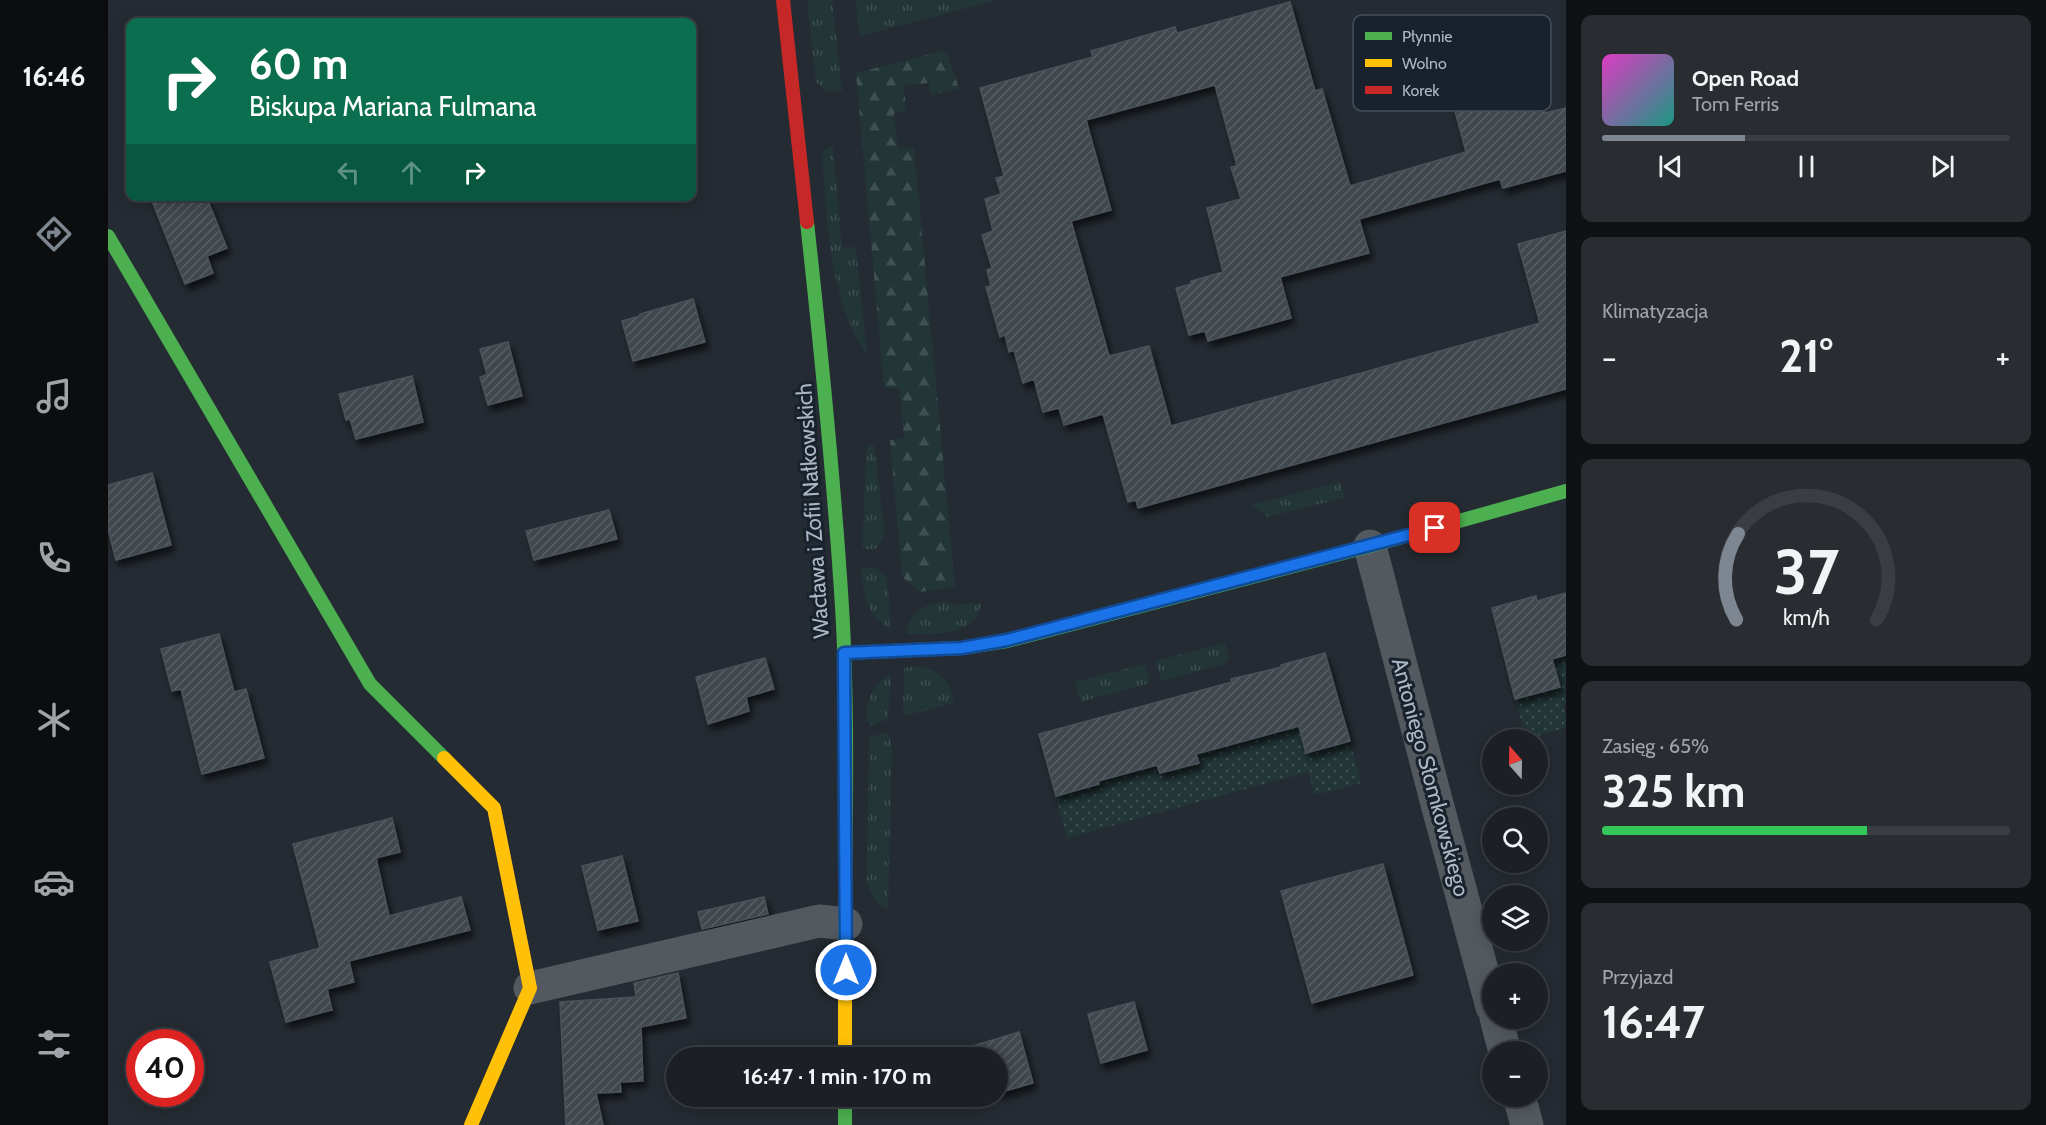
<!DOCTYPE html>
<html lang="pl">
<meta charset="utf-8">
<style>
body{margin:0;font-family:Cabin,sans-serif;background:#292d32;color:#f1f3f6;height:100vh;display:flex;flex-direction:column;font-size:22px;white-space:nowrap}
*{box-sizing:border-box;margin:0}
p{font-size:20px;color:#a0a3a7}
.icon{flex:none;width:33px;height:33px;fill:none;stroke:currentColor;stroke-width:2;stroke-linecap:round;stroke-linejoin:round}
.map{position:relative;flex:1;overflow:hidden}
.sheet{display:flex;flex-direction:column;gap:15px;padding:15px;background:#0f1215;width:480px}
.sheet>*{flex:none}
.banner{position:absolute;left:18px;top:18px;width:570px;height:183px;border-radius:12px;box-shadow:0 3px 15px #0003,0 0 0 2px #3a3e43;background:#0b6e4f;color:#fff;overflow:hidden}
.needle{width:39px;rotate:340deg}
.controls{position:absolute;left:1374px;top:729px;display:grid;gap:12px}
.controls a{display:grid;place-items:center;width:66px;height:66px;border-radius:50%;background:#1c2026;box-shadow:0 3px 15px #0003,0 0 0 2px #3a3e43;font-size:30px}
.speed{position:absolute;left:18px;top:1029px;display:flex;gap:12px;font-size:30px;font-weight:700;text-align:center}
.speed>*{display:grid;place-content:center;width:78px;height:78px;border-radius:50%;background:#1c2026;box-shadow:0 3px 15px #0003,0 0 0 2px #3a3e43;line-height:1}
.speed .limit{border:9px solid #d22;background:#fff;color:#111}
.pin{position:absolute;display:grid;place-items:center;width:51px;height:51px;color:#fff;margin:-26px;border-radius:12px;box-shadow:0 3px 9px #0006}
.me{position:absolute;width:66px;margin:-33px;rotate:0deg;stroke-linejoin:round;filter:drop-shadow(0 0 4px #0008)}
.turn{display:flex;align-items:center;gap:21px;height:126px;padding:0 24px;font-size:27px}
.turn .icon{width:78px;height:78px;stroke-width:2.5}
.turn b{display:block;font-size:42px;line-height:51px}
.lanes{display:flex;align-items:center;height:57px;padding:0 24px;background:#0003;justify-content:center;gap:30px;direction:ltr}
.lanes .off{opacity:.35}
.big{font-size:45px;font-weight:800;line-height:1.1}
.sheet .card{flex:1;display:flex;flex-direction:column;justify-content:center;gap:9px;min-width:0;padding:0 21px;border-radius:12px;background:#292d32}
.sheet .dial{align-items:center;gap:0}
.dial svg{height:156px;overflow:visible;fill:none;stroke:#3a3e43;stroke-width:7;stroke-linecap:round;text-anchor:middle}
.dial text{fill:#f1f3f6;stroke:none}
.song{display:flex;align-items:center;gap:18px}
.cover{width:72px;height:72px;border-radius:9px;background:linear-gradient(135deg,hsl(310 70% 55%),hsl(170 70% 35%))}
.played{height:6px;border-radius:3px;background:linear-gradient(90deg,#7d8691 35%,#3a3e43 35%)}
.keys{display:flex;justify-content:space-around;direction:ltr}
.heat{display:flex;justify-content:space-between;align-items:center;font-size:33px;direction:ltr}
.charge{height:9px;border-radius:4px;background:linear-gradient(90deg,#34c759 65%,#3a3e43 0)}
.trip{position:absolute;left:558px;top:1047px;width:342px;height:60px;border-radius:30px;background:#1c2026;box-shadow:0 3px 15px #0003,0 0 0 2px #3a3e43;font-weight:800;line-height:60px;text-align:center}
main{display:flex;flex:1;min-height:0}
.dock{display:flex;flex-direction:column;width:108px;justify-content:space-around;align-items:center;background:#0b0d0f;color:#a0a3a7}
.dock .icon{width:42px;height:42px}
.dock .selected{color:#7d8691}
.dock b{font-size:27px;color:#f1f3f6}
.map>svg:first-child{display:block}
.grass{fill:url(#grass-tufts)}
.forest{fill:url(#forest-firs)}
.garden{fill:url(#garden-dots)}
.building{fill:url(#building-hatch);stroke:#4c525a;stroke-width:1.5;filter:url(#shadow)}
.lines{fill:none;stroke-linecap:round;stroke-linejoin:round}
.street{stroke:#545960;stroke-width:33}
.fast{stroke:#4caf50;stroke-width:14}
.slow{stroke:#ffc107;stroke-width:14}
.jam{stroke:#c62828;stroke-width:14}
.route-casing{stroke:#114b97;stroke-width:15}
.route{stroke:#1a73e8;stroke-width:10}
.labels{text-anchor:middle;stroke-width:6;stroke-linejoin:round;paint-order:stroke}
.street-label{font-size:22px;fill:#adb7c4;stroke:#19222c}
.key{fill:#19222c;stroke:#454f5a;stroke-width:1.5}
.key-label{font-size:16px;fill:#adb7c4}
</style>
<main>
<nav class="dock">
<b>16:46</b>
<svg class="icon selected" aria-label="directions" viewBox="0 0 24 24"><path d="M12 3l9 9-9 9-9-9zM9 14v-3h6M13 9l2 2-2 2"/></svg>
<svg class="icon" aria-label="music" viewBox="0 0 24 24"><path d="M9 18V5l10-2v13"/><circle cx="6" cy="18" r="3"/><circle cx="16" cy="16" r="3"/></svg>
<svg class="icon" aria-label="phone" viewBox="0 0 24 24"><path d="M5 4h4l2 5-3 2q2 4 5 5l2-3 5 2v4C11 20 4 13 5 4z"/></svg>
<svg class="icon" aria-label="climate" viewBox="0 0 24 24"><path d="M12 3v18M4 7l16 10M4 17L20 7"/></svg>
<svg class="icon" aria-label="car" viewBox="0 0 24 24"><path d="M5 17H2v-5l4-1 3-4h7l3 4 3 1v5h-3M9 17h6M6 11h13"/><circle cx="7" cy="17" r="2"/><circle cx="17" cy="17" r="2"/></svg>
<svg class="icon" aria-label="filters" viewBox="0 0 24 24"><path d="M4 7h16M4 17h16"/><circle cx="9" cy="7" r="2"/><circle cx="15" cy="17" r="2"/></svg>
</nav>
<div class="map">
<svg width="1458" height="1125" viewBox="0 0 1458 1125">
<defs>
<pattern id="grass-tufts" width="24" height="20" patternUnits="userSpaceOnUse" patternTransform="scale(1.5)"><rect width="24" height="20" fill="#223537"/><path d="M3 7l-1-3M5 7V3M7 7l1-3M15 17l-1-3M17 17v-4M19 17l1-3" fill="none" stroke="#3f5052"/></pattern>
<pattern id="forest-firs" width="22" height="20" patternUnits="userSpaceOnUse" patternTransform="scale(1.5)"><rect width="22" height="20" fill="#223537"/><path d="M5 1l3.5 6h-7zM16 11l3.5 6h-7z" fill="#3f5052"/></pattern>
<pattern id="garden-dots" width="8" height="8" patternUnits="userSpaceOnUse" patternTransform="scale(1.5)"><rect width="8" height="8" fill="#223537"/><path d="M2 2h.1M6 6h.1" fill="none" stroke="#3f5052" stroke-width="1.8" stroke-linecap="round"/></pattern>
<pattern id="building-hatch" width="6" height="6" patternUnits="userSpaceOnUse" patternTransform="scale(1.5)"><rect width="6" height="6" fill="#40464d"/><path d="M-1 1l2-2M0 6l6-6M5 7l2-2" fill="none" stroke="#595e65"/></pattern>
<filter id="shadow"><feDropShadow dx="3.5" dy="6" stdDeviation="3" flood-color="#0009"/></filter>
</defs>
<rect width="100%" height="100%" fill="#252b32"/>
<path class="grass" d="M 699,0 L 724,0 L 734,91 L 719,92 L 708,82 Z
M 747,0 L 889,0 L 752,36 Z
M 725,146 L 734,248 L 748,247 L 759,355 C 720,297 720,224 714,156 L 717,149 Z
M 766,445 L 776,528 C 776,537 774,543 767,549 L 757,549 L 754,547 L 759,446 Z
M 1232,482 L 1236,495 L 1235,498 L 1159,517 L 1144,505 Z
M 767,567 L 779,578 L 781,596 L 782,629 C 759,615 755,594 753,568 Z
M 838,601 L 844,605 L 874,603 C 871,610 869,618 863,623 C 848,636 817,634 799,634 C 800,611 818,604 838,601 Z
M 1117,643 L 1121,658 L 1116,664 L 1053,681 L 1048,661 Z
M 1037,664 L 1042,683 L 972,702 L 967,682 Z
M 813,666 C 834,672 842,681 846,703 L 795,716 L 796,668 Z
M 783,675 L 780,719 L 762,726 C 753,709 765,681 783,675 Z
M 777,732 L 781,736 L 784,749 L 780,909 C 768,906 763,893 759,882 L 761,738 Z"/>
<path class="forest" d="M 834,51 L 840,55 L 851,89 L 823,95 L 821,83 L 796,85 L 798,110 L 786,113 L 790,149 L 806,148 L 846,577 L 847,587 L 812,592 L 794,577 L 782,440 L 796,438 L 791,388 L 776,388 L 748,73 Z"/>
<path class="garden" d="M 1458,655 L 1458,704 L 1455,705 L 1458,715 L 1458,728 L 1418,739 L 1407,699 L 1451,687 L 1444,659 Z
M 1191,726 L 1198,753 L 1242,741 L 1253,783 L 1207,795 L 1200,772 L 959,838 L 948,796 L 990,785 L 990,781 L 1049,765 L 1052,773 L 1090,763 L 1088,754 Z"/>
<path class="building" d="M 1182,2 L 1207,91 L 1214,89 L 1242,186 L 1358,152 L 1330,47 L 1413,24 L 1437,113 L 1458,108 L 1458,171 L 1395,188 L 1392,179 L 1251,219 L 1261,253 L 1172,277 L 1183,318 L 1100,341 L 1097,331 L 1081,335 L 1068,288 L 1083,284 L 1083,281 L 1115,272 L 1099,208 L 1133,199 L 1123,167 L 1129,166 L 1107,85 L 978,120 L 1003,210 L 963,221 L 1001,356 L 1041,346 L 1063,426 L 1432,323 L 1410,244 L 1458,231 L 1458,389 L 1030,508 L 1028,500 L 1020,502 L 995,414 L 956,425 L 951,408 L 935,412 L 926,379 L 915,383 L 906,350 L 901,352 L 897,335 L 892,337 L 878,287 L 883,286 L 879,270 L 884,268 L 874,235 L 885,231 L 877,199 L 893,194 L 888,178 L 896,176 L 872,88 L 985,57 L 983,51 L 1067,27 L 1069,33 Z
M 42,196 L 98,196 L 119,248 L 99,256 L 105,273 L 77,284 Z
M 585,299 L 597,342 L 525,361 L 514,321 L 532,316 L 532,314 Z
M 400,342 L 414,396 L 380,405 L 372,377 L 379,375 L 372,349 Z
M 304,376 L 315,422 L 248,439 L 242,419 L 238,420 L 231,394 Z
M 44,473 L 63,545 L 8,560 L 0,529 L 0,485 Z
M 501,510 L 509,539 L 426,560 L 418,531 Z
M 1458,593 L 1458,655 L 1444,659 L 1452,687 L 1407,699 L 1384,608 L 1428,596 L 1429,601 Z
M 111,634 L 126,692 L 138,689 L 156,758 L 94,774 L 73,689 L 64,691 L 53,649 Z
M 1217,653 L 1242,741 L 1198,753 L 1191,726 L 1088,754 L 1091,763 L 1052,773 L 1049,765 L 990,781 L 991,784 L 948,796 L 931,734 L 1124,682 L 1123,679 L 1174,667 L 1173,665 Z
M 657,658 L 666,689 L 638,697 L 641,711 L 600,724 L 588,677 Z
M 284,818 L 292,852 L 268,858 L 281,916 L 353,897 L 362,930 L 241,961 L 246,982 L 219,989 L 224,1010 L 178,1022 L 162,962 L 212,948 L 185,844 Z
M 514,856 L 530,921 L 490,930 L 474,866 Z
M 1275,864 L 1305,975 L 1204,1003 L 1173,891 Z
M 656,897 L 660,914 L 594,929 L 590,912 Z
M 570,973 L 578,1018 L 533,1027 L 535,1081 L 512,1082 L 513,1092 L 488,1093 L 495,1125 L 458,1125 L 452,1002 L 528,997 L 526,983 Z
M 1026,1002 L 1039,1050 L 993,1063 L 980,1014 Z
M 911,1032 L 925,1083 L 890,1093 L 890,1058 L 846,1058 L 845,1052 Z"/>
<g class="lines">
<path class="street" d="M 1262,546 L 1328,800 L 1384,1007
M 422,988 L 711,921 L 738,924
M 1388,1018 L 1397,1052
M 1411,1096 L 1419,1125"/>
<path class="fast" d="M 699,222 C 713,350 726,478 734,607 C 741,722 737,838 737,953
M 0,236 L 262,684 L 336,758
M 736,653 L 854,648 L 899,641 L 1262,546 L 1458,491
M 737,1096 L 737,1125"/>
<path class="slow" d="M 336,758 L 386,808 L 422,988 L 363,1125
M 737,953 L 737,1058"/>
<path class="jam" d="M 675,0 L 699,222"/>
</g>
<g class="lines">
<defs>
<path id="route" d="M 738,970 L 736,653 L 854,648 L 899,640 L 1327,528"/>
</defs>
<use href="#route" class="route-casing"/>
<use href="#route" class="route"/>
</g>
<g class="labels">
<g class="street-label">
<text transform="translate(704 511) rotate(-94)" y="8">Wacława i Zofii Nałkowskich</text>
<text transform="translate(1323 777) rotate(75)" y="8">Antoniego Słomkowskiego</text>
</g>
</g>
<rect x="1245" y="15" width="198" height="96" rx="9" class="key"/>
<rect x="1257" y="32" width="27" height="8" fill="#4caf50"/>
<rect x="1257" y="59" width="27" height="8" fill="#ffc107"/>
<rect x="1257" y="86" width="27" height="8" fill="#c62828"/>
<g class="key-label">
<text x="1294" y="42">Płynnie</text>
<text x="1294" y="69">Wolno</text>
<text x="1294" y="96">Korek</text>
</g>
</svg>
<div class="controls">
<a><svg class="needle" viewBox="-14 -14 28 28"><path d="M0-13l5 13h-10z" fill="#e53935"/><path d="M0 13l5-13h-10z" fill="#a0a3a7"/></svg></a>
<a><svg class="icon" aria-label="search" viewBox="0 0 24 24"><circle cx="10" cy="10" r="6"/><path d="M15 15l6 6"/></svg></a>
<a><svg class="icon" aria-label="layers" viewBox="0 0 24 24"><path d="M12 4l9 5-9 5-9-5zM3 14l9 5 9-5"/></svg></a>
<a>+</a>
<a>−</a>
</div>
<div class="speed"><div class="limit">40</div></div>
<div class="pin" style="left:1327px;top:528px;background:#d93025"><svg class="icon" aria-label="arrive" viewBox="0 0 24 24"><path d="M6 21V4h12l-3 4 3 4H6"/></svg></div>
<svg class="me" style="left:738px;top:970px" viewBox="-20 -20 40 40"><circle r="17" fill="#1a73e8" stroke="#fff" stroke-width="3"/><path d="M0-11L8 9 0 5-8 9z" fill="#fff"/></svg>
<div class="trip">16:47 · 1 min · 170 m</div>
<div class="banner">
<div class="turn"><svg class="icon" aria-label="right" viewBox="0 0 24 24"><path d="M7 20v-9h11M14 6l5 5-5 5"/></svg><div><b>60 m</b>Biskupa Mariana Fulmana</div></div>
<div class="lanes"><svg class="icon off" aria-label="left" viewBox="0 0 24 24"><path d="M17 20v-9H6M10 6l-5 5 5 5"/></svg><svg class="icon off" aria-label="ahead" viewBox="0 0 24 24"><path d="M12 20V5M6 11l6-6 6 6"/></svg><svg class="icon" aria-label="right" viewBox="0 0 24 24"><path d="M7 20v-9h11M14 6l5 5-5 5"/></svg></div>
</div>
</div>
<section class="sheet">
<div class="card">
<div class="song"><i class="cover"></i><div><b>Open Road</b><p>Tom Ferris</p></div></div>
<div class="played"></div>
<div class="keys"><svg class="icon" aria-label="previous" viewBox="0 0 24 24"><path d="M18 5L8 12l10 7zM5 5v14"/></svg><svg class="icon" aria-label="pause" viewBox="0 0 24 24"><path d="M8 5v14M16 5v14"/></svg><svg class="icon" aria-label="next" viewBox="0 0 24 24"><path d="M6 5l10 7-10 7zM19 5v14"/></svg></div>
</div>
<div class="card"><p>Klimatyzacja</p>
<div class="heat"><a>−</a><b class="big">21°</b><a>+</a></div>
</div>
<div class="card dial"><svg viewBox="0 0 100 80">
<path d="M14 69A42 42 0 1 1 86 69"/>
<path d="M14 69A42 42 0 0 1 15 25" stroke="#7d8691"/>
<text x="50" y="56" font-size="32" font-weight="700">37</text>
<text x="50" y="72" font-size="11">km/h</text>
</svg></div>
<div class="card"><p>Zasięg · 65%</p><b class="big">325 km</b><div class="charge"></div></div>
<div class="card"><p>Przyjazd</p><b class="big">16:47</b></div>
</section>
</main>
